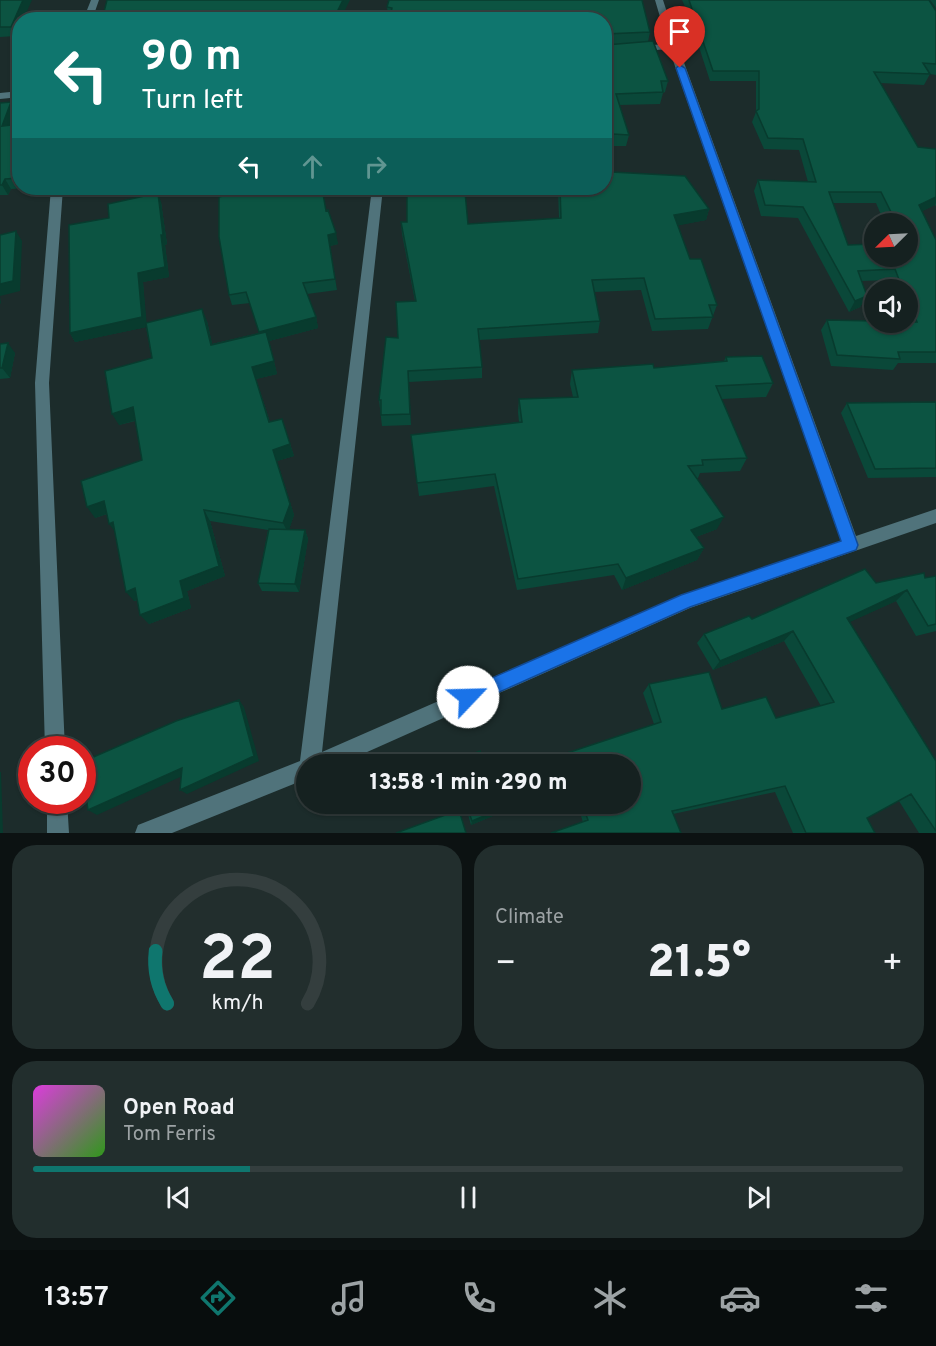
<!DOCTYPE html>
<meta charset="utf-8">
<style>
body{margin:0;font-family:Overpass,sans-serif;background:#222e2d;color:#f1f3f6;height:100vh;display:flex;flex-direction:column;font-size:22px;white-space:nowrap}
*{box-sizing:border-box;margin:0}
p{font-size:20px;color:#9da3a5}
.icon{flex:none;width:33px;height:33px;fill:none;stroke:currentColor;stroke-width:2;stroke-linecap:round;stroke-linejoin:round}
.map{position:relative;height:833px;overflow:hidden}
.panel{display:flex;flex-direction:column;gap:12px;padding:12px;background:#0c1212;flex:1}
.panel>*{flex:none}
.top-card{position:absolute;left:12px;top:12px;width:600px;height:183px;border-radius:24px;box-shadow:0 2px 4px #0004,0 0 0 2px #343e3e;background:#0f766e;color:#fff;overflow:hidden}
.needle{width:39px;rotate:246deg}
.buttons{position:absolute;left:864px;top:213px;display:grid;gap:12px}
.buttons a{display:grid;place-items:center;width:54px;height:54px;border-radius:50%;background:#152120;box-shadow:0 2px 4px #0004,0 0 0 2px #343e3e;font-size:30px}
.speed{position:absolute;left:18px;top:736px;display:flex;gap:12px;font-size:30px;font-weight:700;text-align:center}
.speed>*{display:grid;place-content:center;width:78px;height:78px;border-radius:50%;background:#152120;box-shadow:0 2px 4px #0004,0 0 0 2px #343e3e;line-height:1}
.speed .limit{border:9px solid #d22;background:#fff;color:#111}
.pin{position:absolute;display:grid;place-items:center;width:51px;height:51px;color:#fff;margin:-62px -26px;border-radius:50% 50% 50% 0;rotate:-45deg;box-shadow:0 0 6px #0007}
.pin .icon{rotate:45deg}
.me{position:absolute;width:66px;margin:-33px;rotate:66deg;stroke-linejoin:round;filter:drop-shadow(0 0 4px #0008)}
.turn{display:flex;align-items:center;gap:21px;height:126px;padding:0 30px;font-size:27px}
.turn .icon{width:78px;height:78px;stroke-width:2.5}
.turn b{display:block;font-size:42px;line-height:51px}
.lanes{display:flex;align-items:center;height:57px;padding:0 30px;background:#0003;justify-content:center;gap:30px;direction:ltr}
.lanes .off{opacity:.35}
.big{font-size:45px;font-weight:800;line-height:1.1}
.panel .card{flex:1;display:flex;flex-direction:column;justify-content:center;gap:9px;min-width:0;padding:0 21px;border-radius:24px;background:#222e2d}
.panel .dial{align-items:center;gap:0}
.dial svg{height:156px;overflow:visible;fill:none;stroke:#343e3e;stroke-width:7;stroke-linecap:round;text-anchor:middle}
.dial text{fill:#f1f3f6;stroke:none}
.song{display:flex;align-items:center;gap:18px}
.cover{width:72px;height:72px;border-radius:9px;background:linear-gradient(135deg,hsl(300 70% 55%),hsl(110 70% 35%))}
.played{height:6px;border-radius:3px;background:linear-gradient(90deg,#0f766e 25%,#343e3e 25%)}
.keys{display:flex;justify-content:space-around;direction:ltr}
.heat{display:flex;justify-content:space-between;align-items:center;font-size:33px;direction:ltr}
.panel .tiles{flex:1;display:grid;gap:12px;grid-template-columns:1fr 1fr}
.card:last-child{grid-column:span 2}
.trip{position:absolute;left:296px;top:754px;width:345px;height:60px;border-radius:30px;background:#152120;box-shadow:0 2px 4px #0004,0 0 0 2px #343e3e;font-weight:800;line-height:60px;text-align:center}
.tabs{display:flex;height:96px;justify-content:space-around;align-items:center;background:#080d0d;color:#9da3a5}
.tabs .icon{width:42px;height:42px}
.tabs .active{color:#0f766e}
.tabs b{font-size:27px;color:#f1f3f6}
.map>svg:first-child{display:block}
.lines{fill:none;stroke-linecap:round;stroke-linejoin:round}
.street{fill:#50737b;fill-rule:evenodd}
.wall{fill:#0a4839;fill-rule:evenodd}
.shaded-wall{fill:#083b2e}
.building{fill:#0c5442;stroke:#083b2e;stroke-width:1.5;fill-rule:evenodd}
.route{fill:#1a73e8;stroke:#114b97;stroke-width:1.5}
</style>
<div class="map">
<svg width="936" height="833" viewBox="0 0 936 833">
<rect width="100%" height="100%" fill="#1c2c2b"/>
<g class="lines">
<path class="street" d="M 91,0 L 99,0 L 92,20 L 83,20 Z
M 655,0 L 663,0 L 678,46 L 856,536 L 936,509 L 936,523 L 690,608 L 338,765 L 306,765 L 306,779 L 172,833 L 135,833 L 138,825 L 300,761 L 372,188 L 383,188 L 322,752 L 681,595 L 841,541 L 669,49 L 604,54 L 604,48 L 668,44 Z
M 20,91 L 20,97 L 0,99 L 0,93 Z
M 51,188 L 63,188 L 49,383 L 65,750 L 45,750 L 35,383 Z
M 47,801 L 67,801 L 69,833 L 47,833 Z"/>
</g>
<path class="wall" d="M 0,0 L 20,20 L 20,27 L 15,36 L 0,37 Z
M 389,0 L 642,0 L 650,32 L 648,42 L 653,41 L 668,81 L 665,92 L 663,93 L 660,104 L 619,105 L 629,135 L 626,146 L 613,146 L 612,172 L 685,176 L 709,209 L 706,220 L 678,225 L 690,259 L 701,259 L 717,305 L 708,329 L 652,331 L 641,290 L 594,292 L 600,321 L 598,333 L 479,340 L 482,367 L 482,378 L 409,382 L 411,425 L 382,426 L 379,400 L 386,337 L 398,338 L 396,302 L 415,301 L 402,234 L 401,222 L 407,222 L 407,194 L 465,192 L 468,224 L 559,218 L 558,188 L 604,188 L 604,20 L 389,20 L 387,7 Z
M 682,0 L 929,0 L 936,11 L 936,75 L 930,74 L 924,85 L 880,83 L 918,147 L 936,149 L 936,206 L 935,205 L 922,211 L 936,240 L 936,363 L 898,363 L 893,370 L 831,366 L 821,330 L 827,320 L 908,322 L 908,290 L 892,290 L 889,280 L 861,281 L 867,296 L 860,307 L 849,312 L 798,218 L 761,216 L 754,191 L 758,180 L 808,182 L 799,150 L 764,149 L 752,122 L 756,112 L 756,81 L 710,81 L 688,13 ZM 833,203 L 876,203 L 885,224 L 908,224 L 908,256 L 848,245 Z
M 930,0 L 936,0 L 936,8 Z
M 11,102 L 16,112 L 11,125 L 20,124 L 20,188 L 26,188 L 11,189 L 8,195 L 0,195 L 0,103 Z
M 110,188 L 152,188 L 111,190 Z
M 223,188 L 269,188 L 269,195 L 326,211 L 338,244 L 330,246 L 337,290 L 307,294 L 316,317 L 318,328 L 269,341 L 277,374 L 256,379 L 270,422 L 282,419 L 294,456 L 277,461 L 294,515 L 289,529 L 305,530 L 308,539 L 299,592 L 262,591 L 258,583 L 268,530 L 210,521 L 225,576 L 187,591 L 191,608 L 149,624 L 138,600 L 134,601 L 115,532 L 107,514 L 95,518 L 142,460 L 135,421 L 119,425 L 152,358 L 146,327 L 75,342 L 70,333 L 109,218 L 161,202 L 167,244 L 165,245 L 169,277 L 143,282 L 146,323 L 207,321 L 212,344 L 259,333 L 250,303 L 232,305 L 229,295 Z
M 0,344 L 15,353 L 10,378 L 0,379 Z
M 726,357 L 773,383 L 766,397 L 722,399 L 747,458 L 740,471 L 700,473 L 698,478 L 696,478 L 717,529 L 696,537 L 704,548 L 697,560 L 622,590 L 614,575 L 517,590 L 494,486 L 419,496 L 411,435 L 519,422 L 518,412 L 519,399 L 573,397 L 570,384 L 572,370 L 654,368 L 724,361 Z
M 936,402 L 936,477 L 868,478 L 841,413 L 847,403 Z
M 936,576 L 936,631 L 916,636 L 896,601 L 849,622 L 936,761 L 936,833 L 919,833 L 899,801 L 867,818 L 875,833 L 793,833 L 775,792 L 673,814 L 583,822 L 577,804 L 630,804 L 630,765 L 563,765 L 561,760 L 564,754 L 654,724 L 643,693 L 649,684 L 722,709 L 776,718 L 821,706 L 784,641 L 713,670 L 697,643 L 704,634 L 876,583 L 925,578 Z
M 465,804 L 499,804 L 500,813 L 471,825 Z"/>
<path class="shaded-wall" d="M 23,0 L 32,0 L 23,20 L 20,20 L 20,27 L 15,36 L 11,27 Z
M 343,0 L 350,0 L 340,20 L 333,20 Z
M 11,102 L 16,112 L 7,136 L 2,126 Z
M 5,179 L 11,189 L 8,195 L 2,185 Z
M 158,193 L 161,202 L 167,244 L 165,245 L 169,277 L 143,282 L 147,327 L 75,342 L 70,333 L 138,273 L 161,235 Z
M 936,197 L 936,203 L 935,205 L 913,216 L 919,205 Z
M 709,209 L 706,220 L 671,227 L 674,215 Z
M 16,231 L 22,241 L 20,291 L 0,296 L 1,303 L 0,304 L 0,284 Z
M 336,233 L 338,244 L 330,246 L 337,290 L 328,235 Z
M 867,296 L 860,307 L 849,312 L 855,301 Z
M 202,309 L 207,321 L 215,357 L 211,345 Z
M 316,317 L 318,328 L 269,341 L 277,374 L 256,379 L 274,434 L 252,367 L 262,343 L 259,332 Z
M 8,343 L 15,353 L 10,378 L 2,368 Z
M 408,371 L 409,382 L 411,425 L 410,414 Z
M 133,407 L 140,419 L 119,425 L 112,414 Z
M 290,444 L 294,456 L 277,461 L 294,515 L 288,533 L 283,523 L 273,450 Z
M 104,501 L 112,512 L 95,518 L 87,507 Z
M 204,510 L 210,521 L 225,576 L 187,591 L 191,608 L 149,624 L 140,615 L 180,581 Z
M 724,517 L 717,529 L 685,541 L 691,530 Z
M 113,522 L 117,534 L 109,524 Z
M 305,530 L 308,539 L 299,592 L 295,584 Z
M 704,548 L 697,560 L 622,590 L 626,578 Z
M 135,588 L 143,598 L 134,601 L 126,592 Z
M 907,590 L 896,601 L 837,628 L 847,618 Z
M 793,631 L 784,641 L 713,670 L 720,661 Z
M 239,700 L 244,707 L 259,761 L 187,794 L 180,790 Z
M 182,768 L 189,773 L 97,815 L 88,810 Z
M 0,772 L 1,772 L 3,833 L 0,833 Z
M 501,809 L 500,813 L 471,825 L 472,821 Z"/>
<path class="building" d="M 0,0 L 23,0 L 11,27 L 0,27 Z
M 107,0 L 343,0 L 333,20 L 102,20 Z
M 389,0 L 642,0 L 650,32 L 606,34 L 604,38 L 604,20 L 389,20 L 392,8 L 387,7 Z
M 689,0 L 929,0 L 936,11 L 936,64 L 923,63 L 930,74 L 874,72 L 918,147 L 936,149 L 936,197 L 919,205 L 936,240 L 936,352 L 898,352 L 900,359 L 837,355 L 827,320 L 874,321 L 874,322 L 917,322 L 908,299 L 908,290 L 903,290 L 895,269 L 858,271 L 867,296 L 855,301 L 803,207 L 765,205 L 758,180 L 816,182 L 803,139 L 768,138 L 756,111 L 759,109 L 759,71 L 713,71 ZM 829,192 L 881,192 L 897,224 L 908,224 L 908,256 L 874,256 L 874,244 L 848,245 Z
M 653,41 L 668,81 L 661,81 L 663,92 L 616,94 L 629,135 L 613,134 L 612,172 L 685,176 L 709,209 L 674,215 L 690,259 L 701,259 L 717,305 L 709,305 L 713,317 L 655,319 L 644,278 L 592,280 L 600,321 L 478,329 L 482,367 L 408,371 L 410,414 L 381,415 L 381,400 L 379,400 L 386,337 L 398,338 L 396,302 L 416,301 L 401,222 L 407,222 L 407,194 L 465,192 L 468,224 L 561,218 L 560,188 L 604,188 L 604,44 L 606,45 Z
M 11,102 L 2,126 L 20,124 L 20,178 L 5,179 L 2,185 L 0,185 L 0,103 Z
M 223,188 L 267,188 L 267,195 L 322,188 L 326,211 L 328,210 L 336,233 L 328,235 L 335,279 L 303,283 L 316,317 L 259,332 L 246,292 L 229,295 L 219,237 L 219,197 L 223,196 Z
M 158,193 L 163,235 L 161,235 L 165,267 L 138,273 L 142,317 L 70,333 L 69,225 L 109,218 L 108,204 Z
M 16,231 L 13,281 L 0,284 L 0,235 Z
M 202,309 L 211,345 L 266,332 L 274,361 L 252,367 L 269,422 L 282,419 L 290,444 L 273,450 L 290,504 L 283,523 L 204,510 L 219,566 L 180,581 L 184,598 L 140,615 L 135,588 L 126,592 L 113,522 L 109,524 L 104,501 L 87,507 L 81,481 L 142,460 L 133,407 L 112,414 L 105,371 L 152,358 L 146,323 Z
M 8,343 L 2,368 L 0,368 L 0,344 Z
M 762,356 L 773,383 L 716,386 L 747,458 L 702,460 L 703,465 L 688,466 L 724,517 L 691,530 L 704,548 L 626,578 L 618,564 L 518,579 L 495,474 L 417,483 L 411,435 L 522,422 L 519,399 L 578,397 L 572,370 L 653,364 L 654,368 L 727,361 L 726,357 Z
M 936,402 L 936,468 L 875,469 L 847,403 Z
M 269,529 L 305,530 L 295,584 L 258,583 Z
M 865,569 L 876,583 L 924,573 L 925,578 L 936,576 L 936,624 L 928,626 L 907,590 L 847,618 L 936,761 L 936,831 L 911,794 L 867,818 L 875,833 L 806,833 L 785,786 L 672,811 L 681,833 L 551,833 L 588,820 L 582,804 L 630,804 L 630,765 L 568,765 L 564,754 L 661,722 L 649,684 L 709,672 L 722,709 L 766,697 L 776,718 L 834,702 L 793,631 L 720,661 L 704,634 L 749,616 L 752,619 Z
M 239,700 L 254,756 L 180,790 L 182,768 L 88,810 L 82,771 L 82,762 L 176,721 Z
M 480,751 L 485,765 L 453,765 L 452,762 Z
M 466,804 L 499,804 L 501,809 L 472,821 Z
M 459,810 L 466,833 L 396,833 Z"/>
<path class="route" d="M 680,65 L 685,68 L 858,545 L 856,550 L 850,552 L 690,607 L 468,706 L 462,704 L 459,697 L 462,691 L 681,595 L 841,541 L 676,68 Z"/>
</svg>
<div class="buttons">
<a><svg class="needle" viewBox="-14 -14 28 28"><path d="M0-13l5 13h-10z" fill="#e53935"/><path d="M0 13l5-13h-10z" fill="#9da3a5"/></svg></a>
<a><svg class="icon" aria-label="sound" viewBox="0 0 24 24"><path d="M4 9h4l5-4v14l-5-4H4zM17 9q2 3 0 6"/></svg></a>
</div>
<div class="speed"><div class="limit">30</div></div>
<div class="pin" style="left:680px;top:68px;background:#d93025"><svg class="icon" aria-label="arrive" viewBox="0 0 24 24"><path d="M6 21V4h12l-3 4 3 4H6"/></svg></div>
<svg class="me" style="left:468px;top:697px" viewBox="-20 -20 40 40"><circle r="19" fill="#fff"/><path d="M0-13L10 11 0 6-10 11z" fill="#1a73e8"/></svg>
<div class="trip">13:58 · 1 min · 290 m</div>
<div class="top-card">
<div class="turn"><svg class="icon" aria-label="left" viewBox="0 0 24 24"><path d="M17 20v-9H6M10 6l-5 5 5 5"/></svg><div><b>90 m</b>Turn left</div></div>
<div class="lanes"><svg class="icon" aria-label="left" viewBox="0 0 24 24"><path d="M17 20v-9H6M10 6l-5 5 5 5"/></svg><svg class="icon off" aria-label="ahead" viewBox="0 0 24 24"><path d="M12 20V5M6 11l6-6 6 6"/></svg><svg class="icon off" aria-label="right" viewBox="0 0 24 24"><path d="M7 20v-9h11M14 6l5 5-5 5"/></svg></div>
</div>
</div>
<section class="panel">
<div class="tiles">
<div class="card dial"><svg viewBox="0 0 100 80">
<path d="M14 69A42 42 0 1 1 86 69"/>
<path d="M14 69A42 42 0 0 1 8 42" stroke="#0f766e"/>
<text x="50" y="56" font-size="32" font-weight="700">22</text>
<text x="50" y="72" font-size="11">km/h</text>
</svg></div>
<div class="card"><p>Climate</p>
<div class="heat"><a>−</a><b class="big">21.5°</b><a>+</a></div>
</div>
<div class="card">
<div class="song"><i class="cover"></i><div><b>Open Road</b><p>Tom Ferris</p></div></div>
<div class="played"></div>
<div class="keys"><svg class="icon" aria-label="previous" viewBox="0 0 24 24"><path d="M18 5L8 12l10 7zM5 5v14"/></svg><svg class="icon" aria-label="pause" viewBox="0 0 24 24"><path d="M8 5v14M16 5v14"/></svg><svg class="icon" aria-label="next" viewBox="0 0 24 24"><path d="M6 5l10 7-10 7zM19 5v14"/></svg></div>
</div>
</div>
</section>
<nav class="tabs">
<b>13:57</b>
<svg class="icon active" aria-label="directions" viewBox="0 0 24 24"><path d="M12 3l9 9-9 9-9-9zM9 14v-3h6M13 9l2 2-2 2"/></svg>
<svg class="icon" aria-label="music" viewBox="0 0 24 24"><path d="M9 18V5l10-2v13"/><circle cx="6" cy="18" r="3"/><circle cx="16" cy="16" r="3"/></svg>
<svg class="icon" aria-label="phone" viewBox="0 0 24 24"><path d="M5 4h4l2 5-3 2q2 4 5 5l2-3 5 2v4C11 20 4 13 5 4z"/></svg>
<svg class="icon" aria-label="climate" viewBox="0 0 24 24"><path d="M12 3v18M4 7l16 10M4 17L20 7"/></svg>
<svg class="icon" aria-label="car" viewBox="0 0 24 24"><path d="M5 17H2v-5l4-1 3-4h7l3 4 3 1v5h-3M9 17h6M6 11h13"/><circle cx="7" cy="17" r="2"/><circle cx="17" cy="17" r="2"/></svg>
<svg class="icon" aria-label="filters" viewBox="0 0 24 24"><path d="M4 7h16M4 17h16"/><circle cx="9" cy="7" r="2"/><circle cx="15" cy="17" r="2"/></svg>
</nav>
